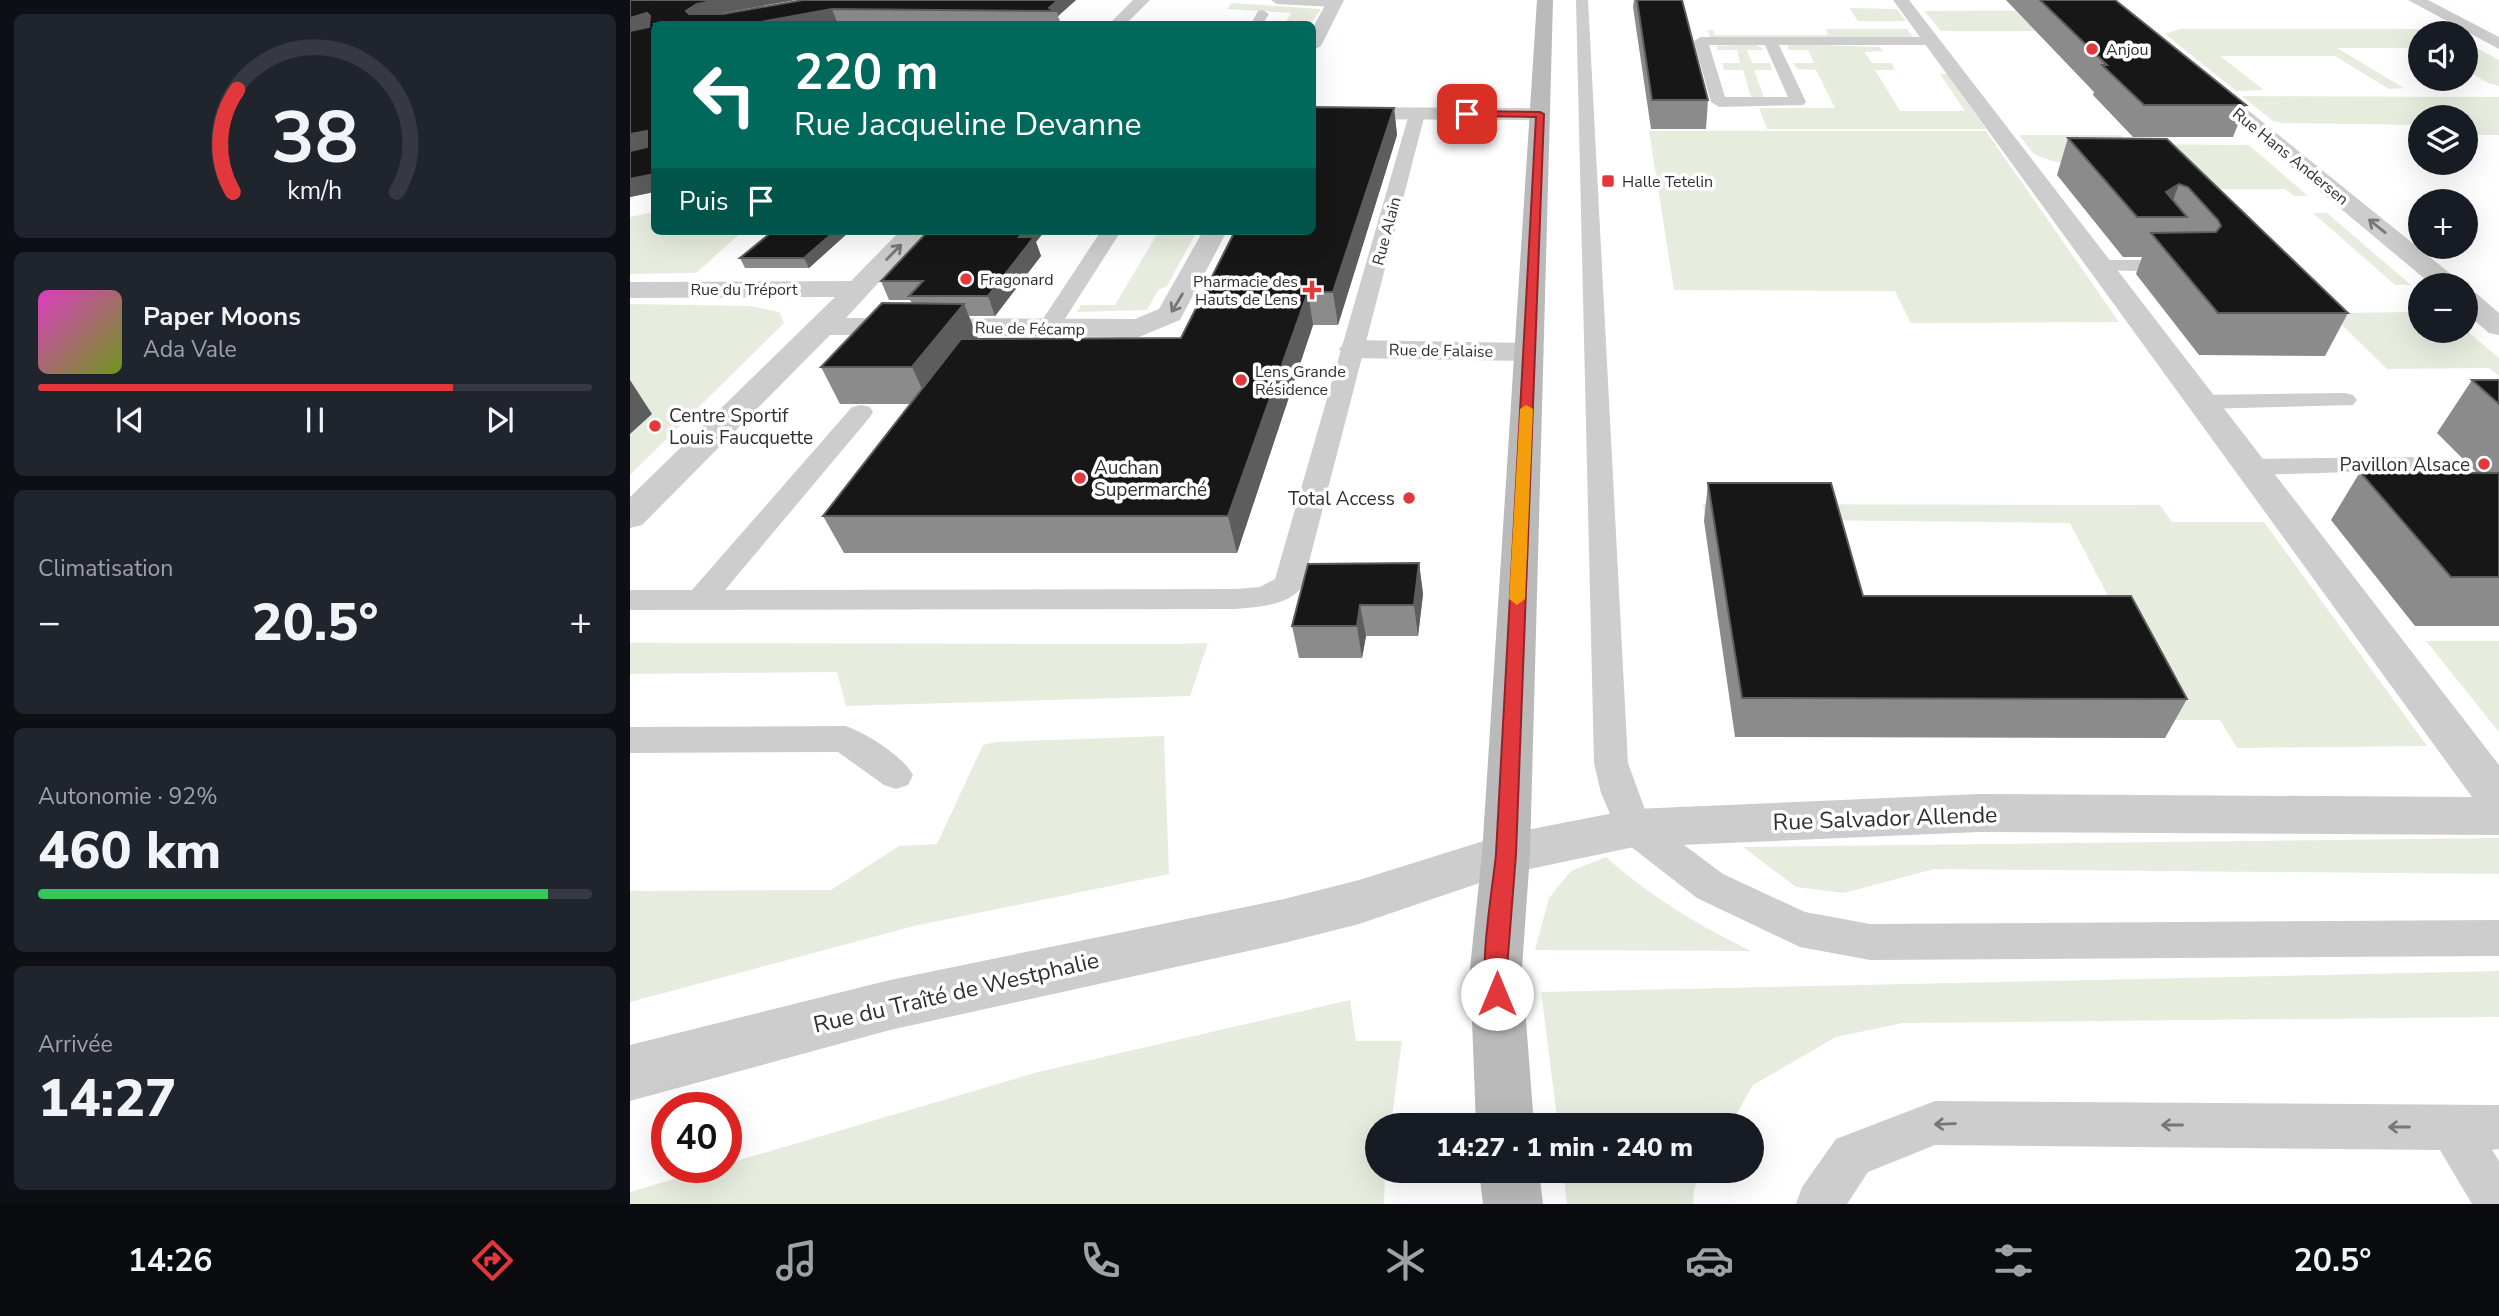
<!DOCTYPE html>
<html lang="fr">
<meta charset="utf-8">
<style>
body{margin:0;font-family:"Nunito Sans",sans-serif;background:#20242c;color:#f1f3f6;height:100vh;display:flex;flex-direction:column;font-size:26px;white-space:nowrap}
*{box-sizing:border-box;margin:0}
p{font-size:23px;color:#9ea1a6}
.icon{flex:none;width:38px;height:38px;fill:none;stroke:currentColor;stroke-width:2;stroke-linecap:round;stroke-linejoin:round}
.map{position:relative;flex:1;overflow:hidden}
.panel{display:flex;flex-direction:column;gap:14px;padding:14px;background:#0d0f14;width:630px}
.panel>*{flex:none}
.top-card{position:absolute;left:21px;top:21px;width:665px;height:214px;border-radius:10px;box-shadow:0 7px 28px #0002;background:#00695c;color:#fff;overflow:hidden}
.tools{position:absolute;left:1778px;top:21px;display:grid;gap:14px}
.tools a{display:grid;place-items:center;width:70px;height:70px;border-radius:50%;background:#171b24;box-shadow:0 7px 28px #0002;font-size:35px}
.speed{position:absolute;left:21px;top:1092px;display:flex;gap:14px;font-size:35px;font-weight:700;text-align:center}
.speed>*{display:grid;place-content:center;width:91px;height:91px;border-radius:50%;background:#171b24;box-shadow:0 7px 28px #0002;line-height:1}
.speed .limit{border:10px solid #d22;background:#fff;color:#111}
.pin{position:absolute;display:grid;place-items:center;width:60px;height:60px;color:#fff;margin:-30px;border-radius:14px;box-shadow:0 4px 10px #0006}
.me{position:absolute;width:77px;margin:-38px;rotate:0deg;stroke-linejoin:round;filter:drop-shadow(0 0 5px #0008)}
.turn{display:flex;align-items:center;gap:24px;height:147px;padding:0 28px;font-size:32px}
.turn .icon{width:91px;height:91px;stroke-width:2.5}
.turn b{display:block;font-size:49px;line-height:60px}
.then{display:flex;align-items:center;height:66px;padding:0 28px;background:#0003;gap:14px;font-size:26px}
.big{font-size:52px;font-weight:800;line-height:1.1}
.panel .tile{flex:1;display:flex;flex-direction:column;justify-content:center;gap:10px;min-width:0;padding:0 24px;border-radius:10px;background:#20242c}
.panel .dial{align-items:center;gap:0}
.dial svg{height:182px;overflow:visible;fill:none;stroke:#363941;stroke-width:7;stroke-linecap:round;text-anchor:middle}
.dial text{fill:#f1f3f6;stroke:none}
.song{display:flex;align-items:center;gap:21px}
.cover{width:84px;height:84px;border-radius:10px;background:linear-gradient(135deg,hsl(310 70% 55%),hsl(80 70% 35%))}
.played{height:7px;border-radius:4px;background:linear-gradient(90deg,#e2383c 75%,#363941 75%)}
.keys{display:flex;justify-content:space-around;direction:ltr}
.heat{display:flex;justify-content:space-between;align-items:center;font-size:38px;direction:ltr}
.charge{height:10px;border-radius:5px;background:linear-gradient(90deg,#34c759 92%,#363941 0)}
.trip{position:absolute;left:735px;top:1113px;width:399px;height:70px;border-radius:35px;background:#171b24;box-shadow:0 7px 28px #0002;font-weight:800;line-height:70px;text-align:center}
.dock{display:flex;height:112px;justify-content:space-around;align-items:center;background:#090b0e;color:#9ea1a6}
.dock .icon{width:49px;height:49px}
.dock .selected{color:#e2383c}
.dock b{font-size:32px;color:#f1f3f6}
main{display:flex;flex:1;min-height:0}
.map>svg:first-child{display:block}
.green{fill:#e6eddf}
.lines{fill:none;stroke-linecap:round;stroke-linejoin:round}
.lane{fill:#cdcdcd;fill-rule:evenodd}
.street{fill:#cdcdcd;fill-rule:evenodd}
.secondary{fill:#bababa;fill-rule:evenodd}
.wall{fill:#8b8b8b}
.shaded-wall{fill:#5d5d5d}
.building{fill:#171717;stroke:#5d5d5d;stroke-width:2}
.oneway{stroke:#777}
.route{fill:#e2383c;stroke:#932427;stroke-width:2}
.slow{fill:#f59e0b}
.poi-dot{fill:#e2383c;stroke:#fff;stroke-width:2.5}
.labels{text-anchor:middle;stroke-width:7;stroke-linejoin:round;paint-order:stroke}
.far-poi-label{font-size:16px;fill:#303030;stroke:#fff;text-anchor:start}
.far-street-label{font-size:16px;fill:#303030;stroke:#fff}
.poi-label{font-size:19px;fill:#303030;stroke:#fff;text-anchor:start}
.near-street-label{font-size:23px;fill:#303030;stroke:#fff}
</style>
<main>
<section class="panel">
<div class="tile dial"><svg viewBox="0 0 100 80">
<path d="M14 69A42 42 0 1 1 86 69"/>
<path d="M14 69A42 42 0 0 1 16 24" stroke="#e2383c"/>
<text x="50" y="56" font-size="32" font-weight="700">38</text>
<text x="50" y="72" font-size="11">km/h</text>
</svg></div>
<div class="tile">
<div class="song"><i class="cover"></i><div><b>Paper Moons</b><p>Ada Vale</p></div></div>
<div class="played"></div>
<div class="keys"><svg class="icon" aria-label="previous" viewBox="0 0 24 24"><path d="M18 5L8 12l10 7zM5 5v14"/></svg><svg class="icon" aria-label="pause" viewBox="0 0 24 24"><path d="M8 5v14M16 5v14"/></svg><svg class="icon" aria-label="next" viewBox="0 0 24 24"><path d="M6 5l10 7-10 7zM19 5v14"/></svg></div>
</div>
<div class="tile"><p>Climatisation</p>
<div class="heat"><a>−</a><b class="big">20.5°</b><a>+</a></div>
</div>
<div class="tile"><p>Autonomie · 92%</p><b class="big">460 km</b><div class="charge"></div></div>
<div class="tile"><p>Arrivée</p><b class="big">14:27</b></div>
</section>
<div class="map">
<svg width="1869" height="1204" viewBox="0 0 1869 1204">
<rect width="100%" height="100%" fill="#fff"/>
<path class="green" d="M 602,3 L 691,9 L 681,24 L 655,24 L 661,13 L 597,9 Z
M 1219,8 L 1267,9 L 1276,21 L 1228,21 Z
M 1461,10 L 1486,31 L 1311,31 L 1294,11 Z
M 1196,29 L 1277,29 L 1283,37 L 1080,37 L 1078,30 L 1083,30 L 1085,35 L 1198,35 Z
M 1550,29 L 1798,29 L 1817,33 L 1790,33 L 1790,48 L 1707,48 L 1774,88 L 1759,89 L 1705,56 L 1590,56 L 1634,90 L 1606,91 L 1535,34 Z
M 1836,42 L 1869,60 L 1869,86 L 1858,83 L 1836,70 Z
M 1125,44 L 1135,50 L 1117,50 L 1122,63 L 1140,63 L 1142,70 L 1124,70 L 1134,97 L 1121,97 L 1113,70 L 1094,70 L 1092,63 L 1110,63 L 1107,50 L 1087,50 L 1087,46 Z
M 1162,44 L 1250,47 L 1253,51 L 1234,52 L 1242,63 L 1262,63 L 1265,70 L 1245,70 L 1270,111 L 1335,111 L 1310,74 L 1317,74 L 1356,129 L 1137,129 L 1129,108 L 1205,108 L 1186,70 L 1167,69 L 1163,63 L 1184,63 L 1178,50 L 1158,50 L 1158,46 Z
M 1612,96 L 1869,97 L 1869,135 L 1844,135 L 1836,130 L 1836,117 L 1790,117 L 1790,125 L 1652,123 L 1643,121 Z
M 1019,131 L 1356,131 L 1489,322 L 1281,323 L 1265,291 L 1044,290 Z
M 1389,135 L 1491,135 L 1499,144 L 1619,145 L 1678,196 L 1664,196 L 1655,189 L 1550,189 L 1422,161 L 1404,154 Z
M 24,212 L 24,231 L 113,231 L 66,273 L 0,274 L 0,217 Z
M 1683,213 L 1697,213 L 1781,285 L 1765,285 Z
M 529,231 L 567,231 L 537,286 L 528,290 L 517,310 L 447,312 L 451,305 L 485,305 Z
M 0,304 L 121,306 L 149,312 L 154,323 L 0,475 Z
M 1790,312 L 1790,331 L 1836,330 L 1869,358 L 1869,376 L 1859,368 L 1757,369 L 1700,313 Z
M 1073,504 L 1530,505 L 1542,522 L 1634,522 L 1797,746 L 1607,748 L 1590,720 L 1530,720 L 1495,629 L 1440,523 L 1075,519 Z
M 1796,641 L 1869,641 L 1869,732 Z
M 0,643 L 544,644 L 578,643 L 560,696 L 216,706 L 207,672 L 0,674 Z
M 534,736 L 539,874 L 284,926 L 0,1002 L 0,891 L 201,890 L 269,846 L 307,844 L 353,745 L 366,742 Z
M 1869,838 L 1869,874 L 1304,869 L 1214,893 L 1166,887 L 1113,847 Z
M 976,857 C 1020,896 1067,925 1121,951 L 905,950 L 919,898 L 941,871 Z
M 1869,971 L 1869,1017 L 1273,1023 L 1206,1037 L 1123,1085 L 1100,1125 L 928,1125 L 911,992 Z
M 720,1000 L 726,1041 L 772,1041 L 761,1125 L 747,1125 L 747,1171 L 755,1171 L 754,1204 L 0,1204 L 0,1192 L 85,1167 L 96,1167 L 96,1164 L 408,1072 Z
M 933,1171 L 1074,1171 L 1064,1189 L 1063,1204 L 937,1204 Z"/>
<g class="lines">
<path class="lane" d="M 641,0 L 707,0 L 710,3 L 704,7 L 647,4 Z
M 946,0 L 958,0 L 998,763 L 1018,818 L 1093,874 L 1175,912 L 1240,924 L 1869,920 L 1869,956 L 1240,960 L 1170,947 L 1067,898 L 991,839 L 971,793 L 964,763 Z
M 633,10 L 639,14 L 633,24 L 621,24 L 628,11 Z
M 1071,37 L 1302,37 L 1309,41 L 1302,45 L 1149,45 L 1176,102 L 1173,105 L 1089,107 L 1081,102 L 1064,41 ZM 1079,45 L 1135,45 L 1158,97 L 1095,97 Z
M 787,109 L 795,114 L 673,585 C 660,606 628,607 606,609 L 0,610 L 0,590 L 62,590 L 222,407 L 231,405 L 240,407 L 243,412 L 240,417 L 95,590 L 606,589 L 630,587 L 645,579 L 779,114 Z
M 471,231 L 491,231 L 426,333 L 410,333 L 407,328 Z
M 1470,260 L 1550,260 L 1557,262 L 1560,266 L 1557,270 L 1550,272 L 1463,270 L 1460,266 L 1463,262 Z
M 1715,393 L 1723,395 L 1727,400 L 1723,405 L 1572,409 L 1564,407 L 1560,402 L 1564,397 L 1572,395 Z
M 1782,457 L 1791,460 L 1795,465 L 1791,470 L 1620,475 L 1611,472 L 1607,467 L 1611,462 L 1620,459 Z
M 215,726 C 235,732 274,757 283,775 L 278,785 L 266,789 L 254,785 L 208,752 L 0,753 L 0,727 Z
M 1305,1101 L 1869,1105 L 1869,1149 L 1862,1150 L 1869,1161 L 1869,1204 L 1842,1204 L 1810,1150 L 1305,1145 L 1238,1172 L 1217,1204 L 1166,1204 L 1172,1187 L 1206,1139 Z"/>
<path class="street" d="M 503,0 L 520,0 L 496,24 L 479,24 Z
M 698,0 L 714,0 L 691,46 L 682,51 L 682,29 Z
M 1263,0 L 1279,0 L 1869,765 L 1869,835 L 1349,832 L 1004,847 L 876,874 L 729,924 L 654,943 L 260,1030 L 0,1101 L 0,1045 L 260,980 L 654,899 L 729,880 L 876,834 L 1004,809 L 1349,794 L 1842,797 Z
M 1778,0 L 1798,0 L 1869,37 L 1869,49 Z
M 1571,76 L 1578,78 L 1827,279 L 1831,285 L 1802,285 L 1564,86 L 1561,82 L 1564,78 Z
M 682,107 L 910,108 L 917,110 L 920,114 L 917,118 L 910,120 L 682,119 Z
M 270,231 L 296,231 L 216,318 L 505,319 L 529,309 L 573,231 L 597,231 L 550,320 L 509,337 L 200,335 L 12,525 L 0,528 L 0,497 L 205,297 L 0,298 L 0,282 L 221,281 Z
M 1836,291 L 1846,293 L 1869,313 L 1869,335 L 1859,333 L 1836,313 Z
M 724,340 L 899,343 L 909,346 L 914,352 L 909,358 L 899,361 L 724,358 L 714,355 L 709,349 L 714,343 Z"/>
<path class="secondary" d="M 907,0 L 923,0 L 900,854 L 892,968 L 904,1125 L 846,1125 L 840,968 L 852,854 Z
M 849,1171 L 909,1171 L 913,1204 L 853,1204 Z"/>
</g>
<path class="wall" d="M 0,0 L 165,0 L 89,14 L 173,0 L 446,0 L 428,16 L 431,24 L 207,22 L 24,24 L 24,192 L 0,197 Z
M 1004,0 L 1052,0 L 1078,100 L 1076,129 L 1021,129 L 1003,7 Z
M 1376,0 L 1485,0 L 1616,105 L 1603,137 L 1503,137 L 1463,95 L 1464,92 Z
M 764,108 L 767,135 L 708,325 L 683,325 L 607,553 L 214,553 L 193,516 L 280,404 L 210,404 L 191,367 L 282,303 L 280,300 L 259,300 L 251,281 L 406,242 L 411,256 L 365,316 L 339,316 L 348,339 L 551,338 Z
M 1438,138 L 1537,139 L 1718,313 L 1695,356 L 1569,355 L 1506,274 L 1512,257 L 1493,257 L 1427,175 Z
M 143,231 L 220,231 L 179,268 L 115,268 L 110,258 Z
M 1842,380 L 1869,380 L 1869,626 L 1785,626 L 1701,520 L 1730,472 L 1847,473 L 1807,433 Z
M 1078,483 L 1233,596 L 1557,699 L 1535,738 L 1105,737 L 1074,521 Z
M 789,563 L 793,594 L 788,636 L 736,636 L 732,658 L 669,658 L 662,626 Z"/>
<path class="shaded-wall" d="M 88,0 L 165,0 L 74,16 L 62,24 L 56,11 L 67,4 Z
M 428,0 L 446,0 L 428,16 L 427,11 L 419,8 Z
M 202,9 L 207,22 L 194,24 L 120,24 Z
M 17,13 L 24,26 L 0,32 L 0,18 Z
M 764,108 L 767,135 L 708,325 L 703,292 Z
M 17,131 L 24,146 L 0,151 L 0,134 Z
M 24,174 L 24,192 L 0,197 L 0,179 Z
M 1549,184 L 1537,217 L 1536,192 Z
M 205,231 L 220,231 L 179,268 L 174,258 Z
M 394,231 L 415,231 L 406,242 L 411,256 L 365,316 L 358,296 L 389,237 Z
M 678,292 L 683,325 L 607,553 L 598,516 Z
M 334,304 L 348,339 L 299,404 L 282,367 Z
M 0,380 L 22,414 L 0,434 Z
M 789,563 L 793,594 L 788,636 L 784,605 Z
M 730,605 L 736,636 L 732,658 L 727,626 Z"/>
<path class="building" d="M 0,0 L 88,0 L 67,4 L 56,11 L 59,14 L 93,14 L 173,0 L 428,0 L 419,8 L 427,11 L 202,9 L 120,24 L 24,24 L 24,174 L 0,179 L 0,151 L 17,147 L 17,131 L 0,134 L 0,31 L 19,27 L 20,16 L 17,13 L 0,18 Z
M 1007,0 L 1052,0 L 1078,100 L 1022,100 Z
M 1410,0 L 1485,0 L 1616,105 L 1514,105 L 1472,65 L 1477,65 Z
M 682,107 L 764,108 L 703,292 L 678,292 L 598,516 L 193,516 L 331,339 L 551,338 L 605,231 L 682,231 Z
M 1438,138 L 1537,139 L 1718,313 L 1588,313 L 1521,233 L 1586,232 L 1591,226 L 1588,220 L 1558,187 L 1549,184 L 1536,192 L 1557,217 L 1507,217 Z
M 143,231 L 205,231 L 174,258 L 110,258 Z
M 298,231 L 394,231 L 389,237 L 404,237 L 358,296 L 279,296 L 293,281 L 251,281 Z
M 252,303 L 334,304 L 282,367 L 191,367 Z
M 1842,380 L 1869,380 L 1869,404 Z
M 1730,472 L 1869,473 L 1869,577 L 1821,577 Z
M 1078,483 L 1201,483 L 1233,596 L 1501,596 L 1557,699 L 1112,698 Z
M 789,563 L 784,605 L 730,605 L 727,626 L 662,626 L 678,564 Z"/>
<defs><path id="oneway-shaft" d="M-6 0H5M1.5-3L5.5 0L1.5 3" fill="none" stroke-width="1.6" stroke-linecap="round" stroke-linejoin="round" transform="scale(1.75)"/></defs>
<g class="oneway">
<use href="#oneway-shaft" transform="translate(1747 226) rotate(-141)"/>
<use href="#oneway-shaft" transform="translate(264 252) rotate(-45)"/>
<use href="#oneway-shaft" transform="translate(547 303) rotate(121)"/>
<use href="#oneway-shaft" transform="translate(1315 1124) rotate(178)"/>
<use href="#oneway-shaft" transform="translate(1542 1125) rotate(-180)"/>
<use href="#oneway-shaft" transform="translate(1769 1127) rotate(-180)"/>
</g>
<path class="route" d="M 837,111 L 910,112 L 914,114 L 886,854 L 877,968 L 878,994 L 875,1001 L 867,1004 L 859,1001 C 847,974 863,887 866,854 L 906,117 L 834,116 Z"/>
<path class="slow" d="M 896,405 L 903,409 L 895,599 L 887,605 L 879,599 L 890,409 Z"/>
<g class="poi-dot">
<circle cx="1462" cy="49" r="7"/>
<rect x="971" y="174" width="14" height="14" rx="3.5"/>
<circle cx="336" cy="279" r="7"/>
<path d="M678.5 279.5h7v7h7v7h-7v7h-7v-7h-7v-7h7z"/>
<circle cx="611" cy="380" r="7"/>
<circle cx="25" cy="426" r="7"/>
<circle cx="1854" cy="464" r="7"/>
<circle cx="450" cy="478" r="7"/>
<circle cx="779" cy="498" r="7"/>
</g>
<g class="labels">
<g class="far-poi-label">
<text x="1476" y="55">Anjou</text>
<text x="992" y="187">Halle Tetelin</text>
<text x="350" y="285">Fragonard</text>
<text x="668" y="287" text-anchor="end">Pharmacie des<tspan x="668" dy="18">Hauts de Lens</tspan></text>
<text x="625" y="377">Lens Grande<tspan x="625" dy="18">Résidence</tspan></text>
</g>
<g class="far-street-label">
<text transform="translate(1661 156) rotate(39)" y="6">Rue Hans Andersen</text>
<text transform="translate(756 231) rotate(-75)" y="6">Rue Alain</text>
<text x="114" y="295">Rue du Tréport</text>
<text transform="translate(400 328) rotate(1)" y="6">Rue de Fécamp</text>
<text transform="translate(811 350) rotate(1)" y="6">Rue de Falaise</text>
</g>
<g class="poi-label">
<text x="39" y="422">Centre Sportif<tspan x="39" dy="22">Louis Faucquette</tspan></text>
<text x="1840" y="471" text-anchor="end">Pavillon Alsace</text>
<text x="464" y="474">Auchan<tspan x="464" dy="22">Supermarché</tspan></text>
<text x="765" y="505" text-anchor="end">Total Access</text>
</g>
<g class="near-street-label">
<text transform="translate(1255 818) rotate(-2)" y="8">Rue Salvador Allende</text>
<text transform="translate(326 992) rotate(-13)" y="8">Rue du Traîté de Westphalie</text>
</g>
</g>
</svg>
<div class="tools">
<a><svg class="icon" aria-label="sound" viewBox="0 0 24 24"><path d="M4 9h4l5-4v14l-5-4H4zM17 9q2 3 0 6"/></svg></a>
<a><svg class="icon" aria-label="layers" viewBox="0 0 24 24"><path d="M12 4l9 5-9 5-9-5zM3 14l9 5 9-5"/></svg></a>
<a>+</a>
<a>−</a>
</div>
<div class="speed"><div class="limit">40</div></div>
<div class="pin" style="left:837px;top:114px;background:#d93025"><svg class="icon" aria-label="arrive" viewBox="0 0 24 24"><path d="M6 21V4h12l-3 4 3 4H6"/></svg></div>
<svg class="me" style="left:867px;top:994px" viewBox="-20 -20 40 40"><circle r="19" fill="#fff"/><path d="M0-13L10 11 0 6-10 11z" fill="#e2383c"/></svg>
<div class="trip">14:27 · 1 min · 240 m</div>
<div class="top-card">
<div class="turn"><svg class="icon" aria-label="left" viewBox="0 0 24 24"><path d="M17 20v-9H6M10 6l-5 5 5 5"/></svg><div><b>220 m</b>Rue Jacqueline Devanne</div></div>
<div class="then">Puis<svg class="icon" aria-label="arrive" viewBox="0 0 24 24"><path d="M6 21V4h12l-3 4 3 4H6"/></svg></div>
</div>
</div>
</main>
<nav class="dock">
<b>14:26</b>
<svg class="icon selected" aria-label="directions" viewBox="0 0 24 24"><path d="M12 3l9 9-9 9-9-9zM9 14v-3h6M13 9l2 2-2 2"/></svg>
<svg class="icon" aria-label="music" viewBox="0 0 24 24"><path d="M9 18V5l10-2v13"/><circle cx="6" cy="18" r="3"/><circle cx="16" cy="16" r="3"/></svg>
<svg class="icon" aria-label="phone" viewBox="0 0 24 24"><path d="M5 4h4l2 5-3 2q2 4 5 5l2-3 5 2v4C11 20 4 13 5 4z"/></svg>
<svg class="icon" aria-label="climate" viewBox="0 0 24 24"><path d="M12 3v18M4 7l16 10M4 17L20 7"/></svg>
<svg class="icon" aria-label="car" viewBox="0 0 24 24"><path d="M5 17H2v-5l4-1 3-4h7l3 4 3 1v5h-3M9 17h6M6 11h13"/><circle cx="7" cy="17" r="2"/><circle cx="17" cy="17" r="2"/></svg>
<svg class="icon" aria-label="filters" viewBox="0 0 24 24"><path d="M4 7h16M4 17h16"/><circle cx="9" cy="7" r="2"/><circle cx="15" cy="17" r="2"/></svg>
<b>20.5°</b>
</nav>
